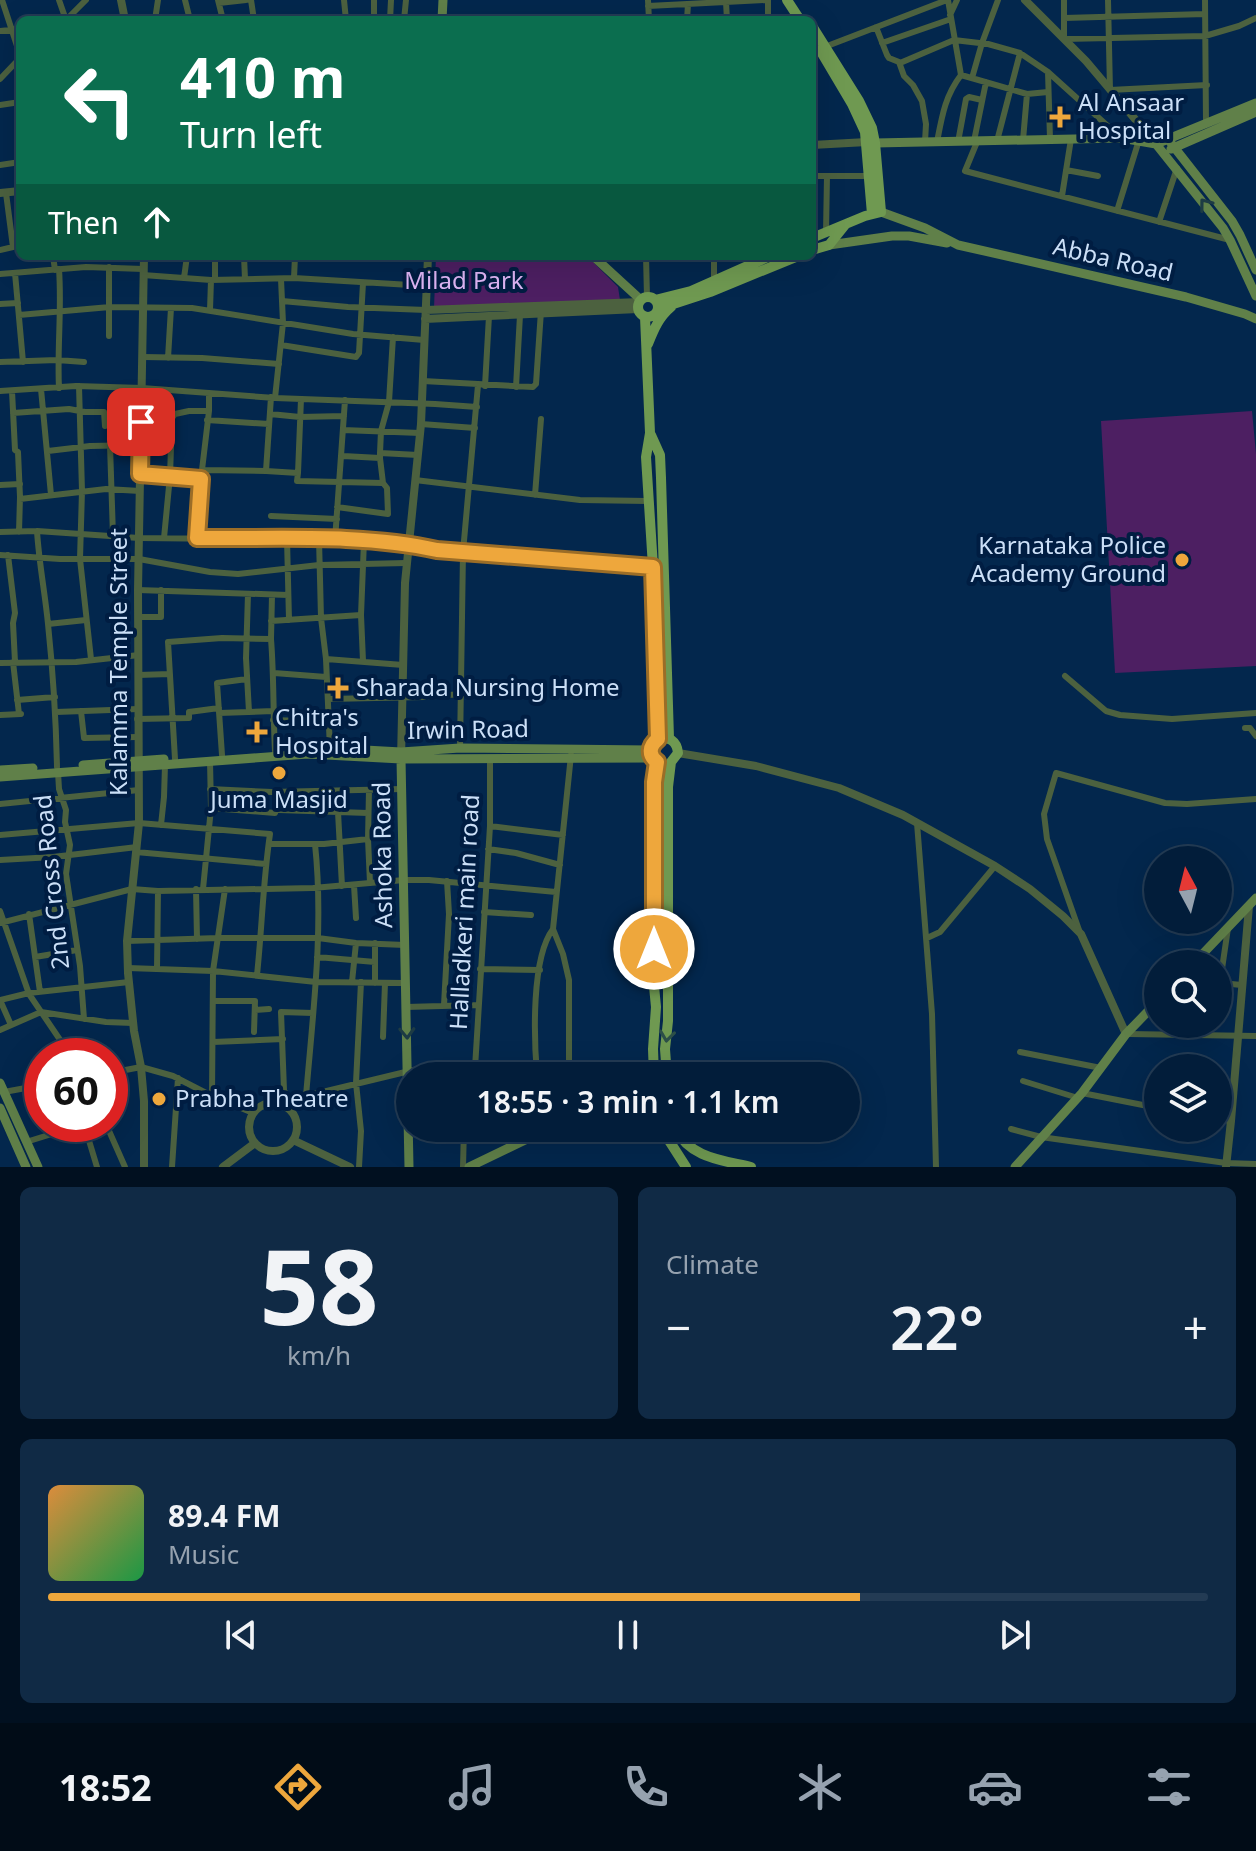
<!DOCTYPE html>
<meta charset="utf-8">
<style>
body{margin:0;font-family:"Noto Sans",sans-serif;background:#102a45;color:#f1f3f6;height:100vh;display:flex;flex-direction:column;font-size:30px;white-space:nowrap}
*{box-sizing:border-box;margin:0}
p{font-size:26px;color:#96a2af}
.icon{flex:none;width:44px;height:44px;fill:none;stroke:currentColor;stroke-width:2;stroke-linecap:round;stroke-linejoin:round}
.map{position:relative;height:1167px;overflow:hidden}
.drawer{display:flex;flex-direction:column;gap:20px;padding:20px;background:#011020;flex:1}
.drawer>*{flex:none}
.guide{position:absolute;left:16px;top:16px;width:800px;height:244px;border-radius:12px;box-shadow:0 8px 32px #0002,0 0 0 2px #233b54;background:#0b6e4f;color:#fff;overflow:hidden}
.needle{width:52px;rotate:353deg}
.fabs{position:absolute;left:1144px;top:846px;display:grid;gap:16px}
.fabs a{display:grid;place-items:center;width:88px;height:88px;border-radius:50%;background:#021d3a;box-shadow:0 8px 32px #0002,0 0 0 2px #233b54;font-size:40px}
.speed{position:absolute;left:24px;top:1038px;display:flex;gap:16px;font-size:40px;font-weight:700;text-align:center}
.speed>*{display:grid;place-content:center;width:104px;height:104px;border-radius:50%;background:#021d3a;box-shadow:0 8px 32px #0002,0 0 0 2px #233b54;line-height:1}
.speed .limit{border:12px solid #d22;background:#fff;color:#111}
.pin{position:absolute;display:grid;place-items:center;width:68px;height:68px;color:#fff;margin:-34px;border-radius:16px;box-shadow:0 4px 12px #0006}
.me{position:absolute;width:88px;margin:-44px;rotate:0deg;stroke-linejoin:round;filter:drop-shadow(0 0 6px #0008)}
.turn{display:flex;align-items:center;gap:28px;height:168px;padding:0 32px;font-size:36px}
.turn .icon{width:104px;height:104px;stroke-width:2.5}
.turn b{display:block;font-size:56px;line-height:68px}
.then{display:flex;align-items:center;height:76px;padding:0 32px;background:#0003;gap:16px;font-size:30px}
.big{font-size:60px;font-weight:600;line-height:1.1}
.drawer .widget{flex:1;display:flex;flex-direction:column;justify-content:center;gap:12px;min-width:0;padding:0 28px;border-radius:12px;background:#102a45}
.drawer .dial{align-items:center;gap:0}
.dial b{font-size:104px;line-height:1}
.song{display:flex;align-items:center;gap:24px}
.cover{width:96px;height:96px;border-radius:12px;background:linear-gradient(135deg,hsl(30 70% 55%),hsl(140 70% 35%))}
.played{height:8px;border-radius:4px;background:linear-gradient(90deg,#eea73c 70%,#233b54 70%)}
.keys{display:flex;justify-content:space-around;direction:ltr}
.heat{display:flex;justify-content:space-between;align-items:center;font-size:44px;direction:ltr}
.drawer .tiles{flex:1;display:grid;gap:20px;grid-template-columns:1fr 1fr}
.widget:last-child{grid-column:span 2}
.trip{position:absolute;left:396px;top:1062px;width:464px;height:80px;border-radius:40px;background:#021d3a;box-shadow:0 8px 32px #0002,0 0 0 2px #233b54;font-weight:600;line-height:80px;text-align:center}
.tabs{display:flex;height:128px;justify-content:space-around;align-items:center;background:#010c17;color:#96a2af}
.tabs .icon{width:56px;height:56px}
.tabs .selected{color:#eea73c}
.tabs b{font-size:36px;color:#f1f3f6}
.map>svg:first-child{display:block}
.green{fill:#4d1f62}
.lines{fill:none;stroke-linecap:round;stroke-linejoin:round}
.minor{stroke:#4c613f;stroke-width:6}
.tertiary{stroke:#4c613f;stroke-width:8}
.secondary{stroke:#608049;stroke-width:9}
.primary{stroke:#6f9951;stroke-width:10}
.oneway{stroke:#1d3b44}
.oneway2{stroke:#2c4f48}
.route-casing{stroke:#9b6d27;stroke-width:20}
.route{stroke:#eea73c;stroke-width:14}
.poi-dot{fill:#eea73c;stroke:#001d42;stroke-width:3}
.labels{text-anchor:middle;stroke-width:8;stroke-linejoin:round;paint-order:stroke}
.poi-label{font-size:24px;fill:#cbdff7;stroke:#001d42;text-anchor:start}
.street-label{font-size:24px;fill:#cbdff7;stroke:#001d42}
.park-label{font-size:24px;fill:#deb5f4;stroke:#001d42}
</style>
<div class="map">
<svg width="1256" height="1167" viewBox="0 0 1256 1167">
<rect width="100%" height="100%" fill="#03274d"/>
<path class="green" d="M 436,256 L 587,256 L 618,287 L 620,300 L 434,308 Z
M 1252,411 L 1256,454 L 1256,666 L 1115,673 L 1101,421 Z"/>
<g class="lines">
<path class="minor" d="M 2,0 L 20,55
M 59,0 L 66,20
M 185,0 L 190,20
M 218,0 L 223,20
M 251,0 L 254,20
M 344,0 L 346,20
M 648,0 L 649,20
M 768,0 L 768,20
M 1064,0 L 1064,39 L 1205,36 L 1239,26 L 1256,18
M 1108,0 L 1110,90 L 1207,85
M 1205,0 L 1206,123
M 726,2 L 727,20
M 219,3 L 246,0
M 648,6 L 765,0
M 950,15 L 957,0
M 1064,18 L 1205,14
M 66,20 L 86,0
M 155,20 L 158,0
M 374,20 L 374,0
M 390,20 L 391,0
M 404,20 L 406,0
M 687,20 L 688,4
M 876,27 L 887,55 L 889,58 L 899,62 L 904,76 L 913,85 L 922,101 L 926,124 L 925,142
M 0,31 L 20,29
M 882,43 L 951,19
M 822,48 L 947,0
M 17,61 L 20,79
M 900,63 L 954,40 L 988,44 L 1020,53 L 1048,72 L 1121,138
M 1048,72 L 1050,139
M 961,75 L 1027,94 L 1048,92
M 972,78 L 982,43 L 998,0
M 0,79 L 20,58
M 0,105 L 20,102
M 1023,140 L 1027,94
M 974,141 L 986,82
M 997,141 L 1020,53
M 937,142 C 942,116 945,96 961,75 L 948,0
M 958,142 L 966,99 L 969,97 L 982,100
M 977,142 L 965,171 L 1230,240
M 0,165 L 20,162
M 1066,170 L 1098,176
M 812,176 L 870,176
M 1062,196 L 1071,139
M 1117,211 L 1139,140
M 1159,222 L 1177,168
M 826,232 L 827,176
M 0,250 L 13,247 L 6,193
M 53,256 L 55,270
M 244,256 L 245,279
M 646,256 L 647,297
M 714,256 L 714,280
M 15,273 L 23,362
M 0,274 L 86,267 L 143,269
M 143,275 L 211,280 L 294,278 L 427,286
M 184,278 L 187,256
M 294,278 L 295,256
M 215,279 L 215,256
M 282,301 L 348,307 L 426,310
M 0,304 L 18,303
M 210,310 L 211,280
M 19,315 L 110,307 L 192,308 L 353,334 L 424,340
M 109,336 L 109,267
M 281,345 L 356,357 L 359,353 L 363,283
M 143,357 L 202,358 L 279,364
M 168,358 L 171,308
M 0,362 L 57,360 L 84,362
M 423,381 L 533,387 L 536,384 L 541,311
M 79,386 L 82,491 L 80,559 L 91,659
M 485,386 L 489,316
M 516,387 L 520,315
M 59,388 C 57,348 62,309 59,269
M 41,389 L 51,495
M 0,391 L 76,386 L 142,388 L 275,398 L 435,404 L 477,407
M 12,391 L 15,450 L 18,452 L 20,497 L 19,532
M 275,398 L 283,323 L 281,279
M 13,413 L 69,409 L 85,412 L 104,412 L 105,426
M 270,414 L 300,417 L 344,416
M 207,420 L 269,424
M 141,422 L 155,423
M 421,424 L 475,428
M 343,430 L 420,433
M 110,445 L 113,536
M 48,451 L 90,446 L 140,445
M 380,453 L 381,431 L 389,402 L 393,337
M 343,456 L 380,458 L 380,453 L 418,455
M 380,458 L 383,483
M 202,470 L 209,411 L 209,393
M 266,471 L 298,473 L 301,399
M 298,473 L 297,481 L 383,483 L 387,488 L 388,514 L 337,507
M 140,474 L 201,479 L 197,538
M 201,479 L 202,470 L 266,471 L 271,397
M 415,480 L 580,500 L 648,501
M 0,485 L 20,484
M 535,495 L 541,419
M 20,499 L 106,489 L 140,491
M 271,516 L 337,519
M 37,531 C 39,563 45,593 48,624 C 53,672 56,719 57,767
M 0,532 L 37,531 L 139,538 L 342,540 L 409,543 L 437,550 L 653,567
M 164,538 L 170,476 L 172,418 L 175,414 L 189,411 L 209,411
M 287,539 L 289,620
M 319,539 L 321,618 L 326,659 L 330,749
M 335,540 L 345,400
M 0,555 L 60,559 L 139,559 L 210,572 L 238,574 L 319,565 L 406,563
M 8,555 L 15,613 L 13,623 L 15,662
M 138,590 L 288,595
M 248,594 L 246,658 L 249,712
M 138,617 L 161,617 L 161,590
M 271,621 L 361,615
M 48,624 L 86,620
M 271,639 C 274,676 273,713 275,751
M 326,659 L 403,665
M 363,661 L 361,615 L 364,541
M 13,662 L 19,714
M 0,663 L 76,662 L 139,655
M 274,673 L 326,677
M 138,675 L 170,674
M 1065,676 L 1106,711 L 1120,715 L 1172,719 L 1256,713
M 328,699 L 424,697 L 461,694
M 17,700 L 55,697
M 81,711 L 84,738 L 138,737
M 56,712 L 138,709
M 219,713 L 273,711
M 0,715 L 21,714
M 137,719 L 189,718 L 189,712 L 219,708
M 273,720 L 329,722
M 1245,728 L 1250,728 L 1256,736
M 460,748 L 463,552 L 478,385
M 222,755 L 217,683 L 247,679
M 175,759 L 168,642 L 222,638 L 271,639 L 272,595
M 58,772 L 59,789 L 66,810 L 65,822 L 70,845 L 66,874 L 80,966 L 84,1019
M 210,789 L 272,792 L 402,789
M 0,804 L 139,790
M 211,808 L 275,813 L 276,810 L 279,810 L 368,813
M 338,812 L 342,886
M 917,823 L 932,1014 L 936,1167
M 161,825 L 164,797 L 165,765
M 490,826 L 563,835
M 0,835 L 139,823 L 270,834 C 263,881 262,928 257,975
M 368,839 L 369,790
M 269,844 L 324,844 L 368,839 L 370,883
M 488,849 L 516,853 L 560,865
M 136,852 L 266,864
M 0,860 L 53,857 L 137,847
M 354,885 L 356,918
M 196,889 L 197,939
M 203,889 L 211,808 L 210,761
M 0,911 L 29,994 L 71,1056
M 484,912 L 531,915
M 29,914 L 40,992
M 0,923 L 132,889 L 158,891 L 313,888 L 404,880 L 429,880 L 556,892
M 1079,930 L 1047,839 L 1044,814 L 1056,773 L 1165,803 L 1187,804 L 1256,799
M 927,938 L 940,932 L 995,866
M 127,941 L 218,938 L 318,938 L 356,943 L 405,945
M 35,957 L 77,950
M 317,957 L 375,962
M 128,968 L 213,971 L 316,982 L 406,983
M 157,969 L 158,891
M 480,969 L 540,970
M 352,982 L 356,943
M 375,983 L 375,943
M 1220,983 L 1242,985
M 1218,996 L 1228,928
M 0,1000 L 29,993 L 129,982
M 0,1000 L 11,1025
M 213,1001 L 255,1001 L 254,1032
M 444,1005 L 449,914 L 447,881
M 406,1007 L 478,1005
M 255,1010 L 269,1009
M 0,1030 L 41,1012 L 106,1022 L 133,1023
M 1128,1034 L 1256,1036
M 383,1037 L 385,983
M 213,1042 L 283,1039
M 1020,1052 L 1101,1068
M 475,1068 L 490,826 L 490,759
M 110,1073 L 141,1067 L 173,1076 L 212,1096 L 253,1113
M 537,1075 C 534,1039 531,958 553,929
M 569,1076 L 569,980 L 563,954 L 553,929 L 571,755
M 1023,1081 L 1078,1098
M 4,1092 L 42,1085
M 1082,1093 L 1158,1108
M 212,1096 L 213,971 L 225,889
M 306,1096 C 313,1012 324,928 315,844
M 296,1103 L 287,1096 L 284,1090 L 281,1012 L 313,1013
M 290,1110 L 296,1103 L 306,1096 L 422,1068 L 475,1068 L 511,1071 L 541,1076
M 1218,1119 L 1231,1121
M 84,1124 L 97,1167
M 106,1124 L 125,1167
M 1011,1129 L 1041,1137 L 1226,1163 L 1256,1164
M 26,1142 L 84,1124
M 172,1167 L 178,1078
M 359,1167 L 361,1131 L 356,1083 L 361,982
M 463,1167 L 464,1128"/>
<path class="tertiary" d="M 121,0 L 125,20
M 1025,0 L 1086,61 L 1156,144
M 812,145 L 867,142
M 0,193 L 20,191
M 426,310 L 640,302
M 425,319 L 638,309
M 678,753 L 756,766 L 839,788 L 903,815 L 995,866 L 1030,889 L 1063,916 L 1081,934 L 1126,1034
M 401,759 L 405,583 L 421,424 L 428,256
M249 1127a24 24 0 1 1 48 0a24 24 0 1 1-48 0Z
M 293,1140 L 350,1167
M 144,1167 L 144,1101 L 141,1067 L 134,1031 L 128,973 L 127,941 L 139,823 L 138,590 L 144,256
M 223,1167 L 255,1143
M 1226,1167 L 1231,1121 L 1249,906"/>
<path class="secondary" d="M 442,20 L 443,0
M 1167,138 L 1232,221 L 1240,235 L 1256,270
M 875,143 L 1121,138 L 1156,144 L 1256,103
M 1156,144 L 1223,228 L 1230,240 L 1256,296
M 1171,149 L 1256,112
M 881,212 L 925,228 L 958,245 L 1186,297 L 1245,314 L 1256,319
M 829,245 L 892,236 L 909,236 L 947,243
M 593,256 L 641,300
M 347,749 L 401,752 L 460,748 L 650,750
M 401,759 L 409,1167
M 83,765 L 164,759
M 0,770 L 33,768
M 0,777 L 308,754 L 401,759 L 652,758
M 1193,964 L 1256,898
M 639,1076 L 653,1067
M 0,1083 L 38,1167
M 0,1108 L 26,1167
M 469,1167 L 550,1128
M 1015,1167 L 1082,1093 L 1126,1034 L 1158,1001"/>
<path class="primary" d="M 787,0 L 800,20
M 812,26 L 859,101 L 872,128 L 875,143 L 881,212 L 865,216 L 812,238
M 820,50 L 852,104 L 865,132 L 872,214
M 812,250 L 829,245 L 845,225
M638 307a10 10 0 1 1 20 0a10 10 0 1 1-20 0Z
M 655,300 L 691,291 L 770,256
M 658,309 L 710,292 L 798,256
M 645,317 L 650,433 L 646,457 L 653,567 L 658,739 C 650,746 648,755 657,762 L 654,782 L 653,976 L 656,1007 L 653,1049 L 654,1076
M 648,344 C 654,329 659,317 671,307
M 651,435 L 660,455 L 661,478 L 669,738
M 658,739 C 669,736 677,741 678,753 L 671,762 L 668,787 L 668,1021 L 665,1049 L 667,1076
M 661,1128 L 686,1167
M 675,1128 C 690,1158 721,1160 751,1167"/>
</g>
<defs><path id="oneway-chevron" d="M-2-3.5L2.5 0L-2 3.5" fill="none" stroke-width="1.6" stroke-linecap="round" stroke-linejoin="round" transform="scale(2)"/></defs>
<g class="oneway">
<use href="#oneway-chevron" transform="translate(1205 204) rotate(-127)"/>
<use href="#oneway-chevron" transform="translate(407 1033) rotate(88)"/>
</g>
<use class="oneway2" href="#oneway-chevron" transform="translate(667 1036) rotate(97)"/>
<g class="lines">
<defs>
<path id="route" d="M 141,422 L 140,474 L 201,479 L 197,538 C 273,539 363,533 437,550 L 653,567 L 658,739 C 649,746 648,755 657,762 L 654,782 L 654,949"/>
</defs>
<use href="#route" class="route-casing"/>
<use href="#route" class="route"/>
</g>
<g class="poi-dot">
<path d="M1056 105h8v8h8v8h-8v8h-8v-8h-8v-8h8z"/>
<circle cx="1182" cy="560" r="8"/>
<path d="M334 676h8v8h8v8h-8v8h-8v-8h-8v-8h8z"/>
<path d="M253 720h8v8h8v8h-8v8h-8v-8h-8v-8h8z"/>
<circle cx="279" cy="773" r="8"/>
<circle cx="159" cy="1099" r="8"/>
</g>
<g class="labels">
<g class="poi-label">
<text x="1078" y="111">Al Ansaar<tspan x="1078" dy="28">Hospital</tspan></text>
<text x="1166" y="554" text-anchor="end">Karnataka Police<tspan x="1166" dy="28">Academy Ground</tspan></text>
<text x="356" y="696">Sharada Nursing Home</text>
<text x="275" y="726">Chitra's<tspan x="275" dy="28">Hospital</tspan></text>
<text x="279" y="808" text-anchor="middle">Juma Masjid</text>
<text x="175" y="1107">Prabha Theatre</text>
</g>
<g class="street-label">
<text transform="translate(1113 260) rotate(13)" y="8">Abba Road</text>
<text transform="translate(119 662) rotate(-90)" y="8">Kalamma Temple Street</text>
<text transform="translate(468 730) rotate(-1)" y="8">Irwin Road</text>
<text transform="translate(383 855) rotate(-91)" y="8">Ashoka Road</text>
<text transform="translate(52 882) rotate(-96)" y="8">2nd Cross Road</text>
<text transform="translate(465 912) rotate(-87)" y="8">Halladkeri main road</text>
</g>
<g class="park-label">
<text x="464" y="289">Milad Park</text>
</g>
</g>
</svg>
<div class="fabs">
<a><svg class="needle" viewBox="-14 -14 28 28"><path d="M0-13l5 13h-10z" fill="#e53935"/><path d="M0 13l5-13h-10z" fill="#96a2af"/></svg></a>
<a><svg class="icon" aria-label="search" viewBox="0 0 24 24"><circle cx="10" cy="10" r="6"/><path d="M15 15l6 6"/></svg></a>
<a><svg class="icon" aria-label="layers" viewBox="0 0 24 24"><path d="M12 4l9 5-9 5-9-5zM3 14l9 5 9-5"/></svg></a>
</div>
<div class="speed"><div class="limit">60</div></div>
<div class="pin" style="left:141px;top:422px;background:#d93025"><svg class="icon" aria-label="arrive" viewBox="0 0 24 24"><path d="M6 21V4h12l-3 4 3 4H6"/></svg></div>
<svg class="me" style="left:654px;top:949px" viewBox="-20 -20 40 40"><circle r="17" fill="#eea73c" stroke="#fff" stroke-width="3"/><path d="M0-11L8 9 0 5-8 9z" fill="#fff"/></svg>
<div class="trip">18:55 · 3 min · 1.1 km</div>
<div class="guide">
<div class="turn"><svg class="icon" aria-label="left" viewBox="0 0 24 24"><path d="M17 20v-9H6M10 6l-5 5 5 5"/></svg><div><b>410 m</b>Turn left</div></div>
<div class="then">Then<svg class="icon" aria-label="ahead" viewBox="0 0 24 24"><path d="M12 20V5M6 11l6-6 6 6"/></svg></div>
</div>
</div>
<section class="drawer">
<div class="tiles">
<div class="widget dial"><b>58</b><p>km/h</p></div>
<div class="widget"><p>Climate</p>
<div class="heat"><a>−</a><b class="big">22°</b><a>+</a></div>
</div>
<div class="widget">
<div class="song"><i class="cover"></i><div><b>89.4 FM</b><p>Music</p></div></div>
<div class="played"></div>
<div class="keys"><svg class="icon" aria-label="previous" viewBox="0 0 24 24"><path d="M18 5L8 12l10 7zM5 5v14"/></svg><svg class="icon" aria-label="pause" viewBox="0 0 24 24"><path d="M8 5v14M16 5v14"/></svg><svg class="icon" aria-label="next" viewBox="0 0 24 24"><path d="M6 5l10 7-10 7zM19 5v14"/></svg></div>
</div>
</div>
</section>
<nav class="tabs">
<b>18:52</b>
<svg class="icon selected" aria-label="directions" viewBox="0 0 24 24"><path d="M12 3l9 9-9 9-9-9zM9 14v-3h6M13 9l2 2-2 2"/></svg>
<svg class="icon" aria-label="music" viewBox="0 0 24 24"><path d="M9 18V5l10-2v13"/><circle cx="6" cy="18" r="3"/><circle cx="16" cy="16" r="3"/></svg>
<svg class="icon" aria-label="phone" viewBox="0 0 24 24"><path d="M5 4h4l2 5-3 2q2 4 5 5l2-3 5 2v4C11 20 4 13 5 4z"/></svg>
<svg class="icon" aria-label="climate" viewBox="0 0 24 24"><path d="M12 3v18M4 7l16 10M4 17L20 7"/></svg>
<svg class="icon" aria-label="car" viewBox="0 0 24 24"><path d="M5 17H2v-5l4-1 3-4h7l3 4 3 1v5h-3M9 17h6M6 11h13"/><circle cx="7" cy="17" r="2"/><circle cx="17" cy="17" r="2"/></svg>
<svg class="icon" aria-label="filters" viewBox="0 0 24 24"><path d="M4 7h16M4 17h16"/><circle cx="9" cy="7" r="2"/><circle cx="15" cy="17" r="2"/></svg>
</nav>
